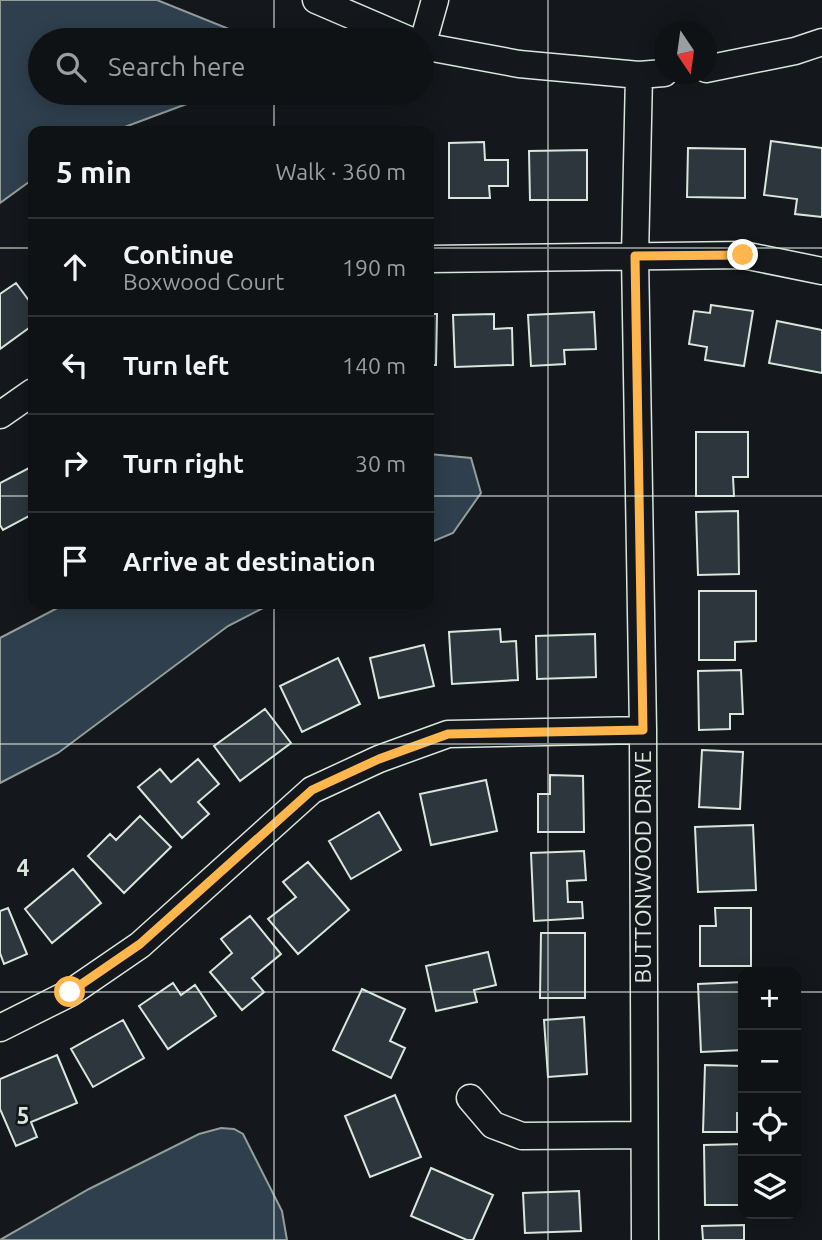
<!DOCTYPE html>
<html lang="en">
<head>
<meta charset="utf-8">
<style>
  body { margin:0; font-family:Ubuntu,sans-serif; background:#1d2022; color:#f1f3f6 }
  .controls { position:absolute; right:21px; bottom:21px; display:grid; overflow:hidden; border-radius:14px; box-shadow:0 4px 18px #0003 }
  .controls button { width:63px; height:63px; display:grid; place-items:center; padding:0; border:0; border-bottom:2px solid #2f3234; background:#0f1215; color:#f1f3f6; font:35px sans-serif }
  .compass { position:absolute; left:654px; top:21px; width:63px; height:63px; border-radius:50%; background:#0f1215; box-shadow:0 4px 18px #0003; rotate:167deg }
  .stop { position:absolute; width:21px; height:21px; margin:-16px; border:5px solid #ffb74d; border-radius:50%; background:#fff }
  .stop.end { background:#ffb74d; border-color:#fff; box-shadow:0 2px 7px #0008 }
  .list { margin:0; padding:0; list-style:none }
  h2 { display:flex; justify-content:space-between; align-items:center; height:91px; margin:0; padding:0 28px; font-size:30px }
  h2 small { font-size:23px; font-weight:400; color:#9b9ea0 }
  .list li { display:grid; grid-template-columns:46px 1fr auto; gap:21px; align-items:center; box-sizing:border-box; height:98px; padding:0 28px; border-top:2px solid #2f3234 }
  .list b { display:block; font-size:26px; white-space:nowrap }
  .list p { margin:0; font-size:23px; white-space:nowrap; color:#9b9ea0 }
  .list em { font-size:23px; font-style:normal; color:#9b9ea0 }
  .icon { flex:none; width:38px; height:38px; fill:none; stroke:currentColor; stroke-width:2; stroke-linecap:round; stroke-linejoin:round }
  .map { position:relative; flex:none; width:822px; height:1240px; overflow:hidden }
  .search { position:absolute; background:#0f1215; box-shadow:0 4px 18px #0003; left:28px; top:28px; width:406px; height:77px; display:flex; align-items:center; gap:18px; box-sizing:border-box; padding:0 24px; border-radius:38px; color:#9b9ea0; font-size:26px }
  .panel { position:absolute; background:#0f1215; box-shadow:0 4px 18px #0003; left:28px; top:126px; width:406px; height:483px; border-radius:14px }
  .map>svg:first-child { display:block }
  .water { fill:#2f3f4d; stroke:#939e99; stroke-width:2 }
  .building { fill:#2c363c; stroke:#d8e6dc; stroke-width:2 }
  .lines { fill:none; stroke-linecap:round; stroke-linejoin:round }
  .minor-casing { stroke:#d8e6dc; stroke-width:29 }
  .minor { stroke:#14181c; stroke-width:26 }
  .route { stroke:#ffb74d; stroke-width:9 }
  .grid { fill:none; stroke:#d8e6dc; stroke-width:2; stroke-opacity:0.55 }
  .labels { text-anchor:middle; stroke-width:5; stroke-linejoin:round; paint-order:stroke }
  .street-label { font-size:23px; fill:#d8e6dc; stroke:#14181c }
  .grid-label { font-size:23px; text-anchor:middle; font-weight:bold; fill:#d8e6dc; stroke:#14181c; stroke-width:5; stroke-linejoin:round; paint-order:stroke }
</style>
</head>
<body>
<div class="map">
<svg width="822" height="1240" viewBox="0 0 822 1240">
  <rect width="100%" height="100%" fill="#14181c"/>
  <path class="water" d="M0 0H157L244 35 247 40H40V93H209L200 99 114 131H33V179L0 203Z
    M429 454 471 458 481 493 453 533 429 543Z
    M65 604H271L228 626 58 753 0 783V638Z
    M221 1128 234 1129 243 1134 282 1211 287 1240H0L89 1189 199 1134Z"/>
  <path class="building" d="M771 141 822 148V217L795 214 797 199 764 195Z
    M484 142 485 160H508V186H489L490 198H449V143Z
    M688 148 745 149V198L687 197Z
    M587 150V200H530L529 151Z
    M16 283 33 306V325L0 349V294Z
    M711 305 753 311 744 366 705 360 707 347 689 344 694 311 710 313Z
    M594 312 596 349 564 350 565 364 531 366 528 315Z
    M429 314H437L436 365H429Z
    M494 314V329L512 328 513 365 455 367 453 315Z
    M777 321 822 330V373L769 363Z
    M696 432H748V477H733L734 496H696Z
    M33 466V514L3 530 0 525V483Z
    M738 511 739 574 698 575 696 512Z
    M699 591H756V641L735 642V660H699Z
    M500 629 501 642 516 641 518 680 452 684 449 632Z
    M595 634 596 677 537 679 536 636Z
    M424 645 434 686 379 698 370 658Z
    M338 658 360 704 302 732 280 686Z
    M741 670 743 714H730V729L699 730 698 671Z
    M265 709 291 743 240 781 214 746Z
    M702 750 743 752 740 809 699 807Z
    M198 759 219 784 198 802 209 814 182 838 138 787 160 769 171 782Z
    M550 775 583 776 584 832H538V794H550Z
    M486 780 497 831 431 845 420 794Z
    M379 812 401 850 351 879 329 841Z
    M140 816 171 847 124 893 88 856 110 834 116 840Z
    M753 825 756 890 698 892 695 827Z
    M584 851 586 880 567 881 568 902H582L583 918 534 921 531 853Z
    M308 862 349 910 298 954 268 919 296 897 283 882Z
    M73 869 101 903 52 943 25 909Z
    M8 908 27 954 4 964 0 953V911Z
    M715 908H751V966H700V926H716Z
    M250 916 281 954 252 978 264 992 242 1010 210 972 232 953 221 939Z
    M541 933H585V998H540Z
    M488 952 496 985 474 990 477 1002 436 1011 426 966Z
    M743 982V1050L701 1052 698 984Z
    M173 983 181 995 195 985 216 1016 168 1049 139 1006Z
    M362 989 405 1009 390 1041 405 1048 391 1078 333 1050Z
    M584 1017 587 1074 548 1077 544 1020Z
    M123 1020 144 1058 93 1087 71 1049Z
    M57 1055 77 1103 31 1122 37 1137 16 1146 0 1109V1079Z
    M705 1065 743 1066V1113H737V1132H703Z
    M395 1095 421 1157 370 1177 345 1116Z
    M743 1144V1205H705L704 1145Z
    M431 1168 493 1195 473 1240H467L411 1216Z
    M579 1191 581 1231 525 1233 523 1193Z
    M744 1225V1240H703L702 1226Z"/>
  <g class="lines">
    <g class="minor-casing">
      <path id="minor" d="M316 0 409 40
        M422 46 519 64 639 75 664 73
        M422 46 435 0
        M706 69 795 51 822 42
        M639 75 635 256 643 730 645 1240
        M429 259 743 255 822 271
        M0 415 33 392
        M0 1028 70 993 140 945 312 790 379 759 448 734 643 730
        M470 1098 493 1125 522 1136 643 1135"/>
    </g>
    <use href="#minor" class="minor"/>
  </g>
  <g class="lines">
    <path class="route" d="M70 992 140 944 312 790 379 759 448 734 643 730 635 256 743 255"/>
  </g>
  <path class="grid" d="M274 0V40M548 0V1240M274 93V131M0 248H33M429 248H822M0 496H33M429 496H822M274 604V1240M0 744H822M0 992H743M796 992H822"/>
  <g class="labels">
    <g class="street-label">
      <text transform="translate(643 867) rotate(-90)" y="8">BUTTONWOOD DRIVE</text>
    </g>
  </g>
  <g class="grid-label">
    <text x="23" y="876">4</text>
    <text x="23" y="1124">5</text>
  </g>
</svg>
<div class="controls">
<button>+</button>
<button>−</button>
<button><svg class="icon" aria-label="locate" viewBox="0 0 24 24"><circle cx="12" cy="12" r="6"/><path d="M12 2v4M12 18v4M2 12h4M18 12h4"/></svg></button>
<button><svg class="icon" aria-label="layers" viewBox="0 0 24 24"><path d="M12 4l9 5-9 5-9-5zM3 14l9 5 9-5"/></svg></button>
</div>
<svg class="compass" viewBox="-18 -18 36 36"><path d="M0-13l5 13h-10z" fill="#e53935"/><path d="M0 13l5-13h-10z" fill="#9b9ea0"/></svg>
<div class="stop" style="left:70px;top:992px"></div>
<div class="stop end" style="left:743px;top:255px"></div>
<div class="search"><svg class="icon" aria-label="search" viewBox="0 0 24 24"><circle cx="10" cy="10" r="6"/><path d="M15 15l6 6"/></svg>Search here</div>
<section class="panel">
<h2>5 min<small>Walk · 360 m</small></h2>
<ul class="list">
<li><svg class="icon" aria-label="ahead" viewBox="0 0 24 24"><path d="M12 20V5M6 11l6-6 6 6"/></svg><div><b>Continue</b><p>Boxwood Court</p></div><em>190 m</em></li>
<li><svg class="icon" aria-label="left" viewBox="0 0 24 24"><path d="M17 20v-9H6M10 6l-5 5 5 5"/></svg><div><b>Turn left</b></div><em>140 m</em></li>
<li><svg class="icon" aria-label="right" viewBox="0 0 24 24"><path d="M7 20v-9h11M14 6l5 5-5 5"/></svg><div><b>Turn right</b></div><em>30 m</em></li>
<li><svg class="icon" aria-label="arrive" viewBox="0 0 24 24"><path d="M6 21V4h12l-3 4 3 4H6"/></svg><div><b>Arrive at destination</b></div></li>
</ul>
</section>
</div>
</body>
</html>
